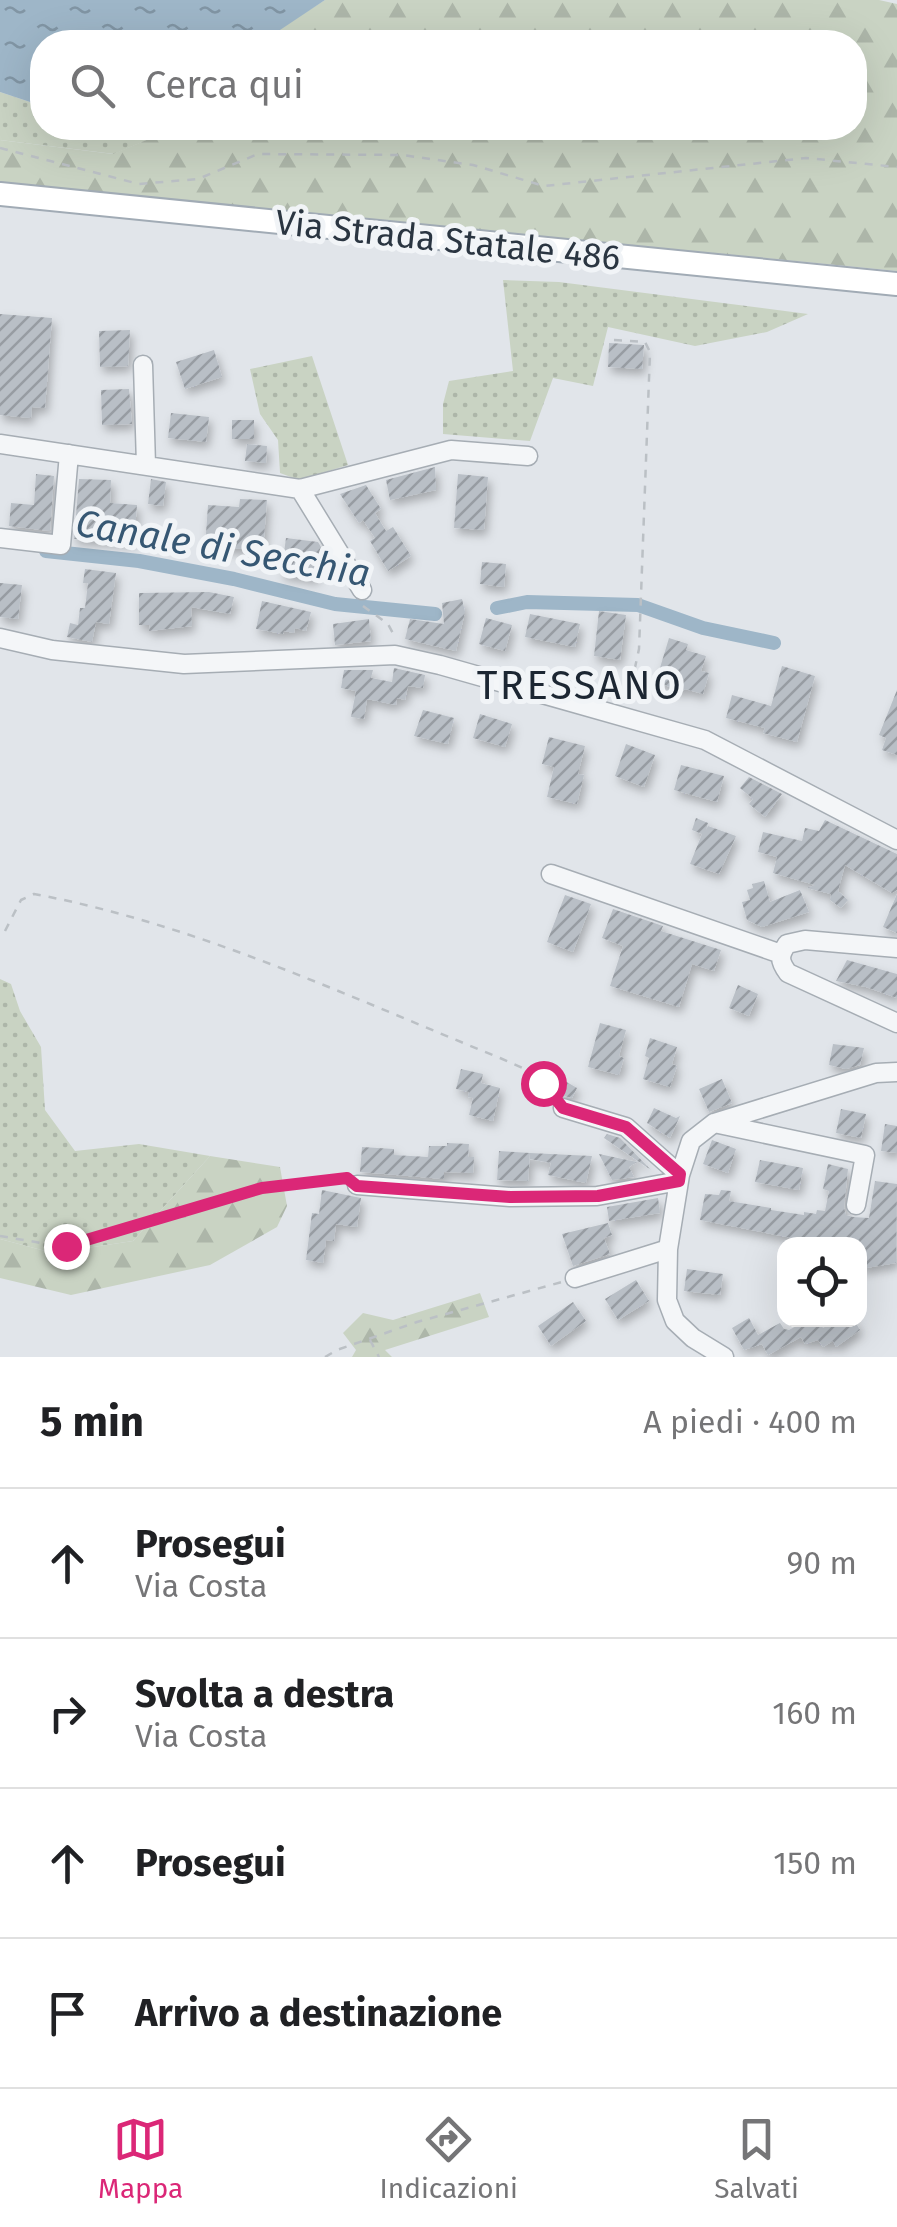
<!DOCTYPE html>
<html lang="it">
<head>
<meta charset="utf-8">
<style>
  body { margin:0; font-family:"Fira Sans",sans-serif; background:#f2f2f2; color:#202124 }
  .controls { position:absolute; right:30px; bottom:30px; display:grid; overflow:hidden; border-radius:20px; box-shadow:0 10px 40px #0002 }
  .controls button { width:90px; height:90px; display:grid; place-items:center; padding:0; border:0; border-bottom:2px solid #e0e0e0; background:#fff; color:#202124; font:50px sans-serif }
  .stop { position:absolute; width:30px; height:30px; margin:-22px; border:8px solid #db2777; border-radius:50%; background:#fff }
  .stop.end { background:#db2777; border-color:#fff; box-shadow:0 2px 10px #0008 }
  .list { margin:0; padding:0; list-style:none }
  h2 { display:flex; justify-content:space-between; align-items:center; height:130px; margin:0; padding:0 40px; font-size:42px }
  h2 small { font-size:32px; font-weight:400; color:#757577 }
  .list li { display:grid; grid-template-columns:65px 1fr auto; gap:30px; align-items:center; box-sizing:border-box; height:150px; padding:0 40px; border-top:2px solid #e0e0e0 }
  .list b { display:block; font-size:38px; white-space:nowrap }
  .list p { margin:0; font-size:32px; white-space:nowrap; color:#757577 }
  .list em { font-size:32px; font-style:normal; color:#757577 }
  .icon { flex:none; width:55px; height:55px; fill:none; stroke:currentColor; stroke-width:2; stroke-linecap:round; stroke-linejoin:round }
  .map { position:relative; flex:none; width:897px; height:1357px; overflow:hidden }
  .search { position:absolute; background:#fff; box-shadow:0 10px 40px #0002; left:30px; right:30px; top:30px; height:110px; display:flex; align-items:center; gap:25px; box-sizing:border-box; padding:0 35px; border-radius:40px; color:#757577; font-size:38px }
  .sheet { height:730px; background:#fff }
  nav { display:flex; justify-content:space-around; align-items:center; box-sizing:border-box; height:140px; border-top:2px solid #e0e0e0; background:#fff; font-size:28px; color:#757577 }
  nav a { display:grid; justify-items:center; gap:5px }
  nav .on { color:#db2777 }
  .map>svg:first-child { display:block }
  .grass { fill:url(#grass-dots) }
  .forest { fill:url(#forest-firs) }
  .water { fill:url(#water-ripples) }
  .lines { fill:none; stroke-linecap:round; stroke-linejoin:round }
  .canal { stroke:#9eb6c8; stroke-width:14 }
  .building { fill:url(#building-hatch); filter:url(#shadow) }
  .minor-casing { stroke:#a6adb4; stroke-width:21 }
  .major-casing { stroke:#a1abb5; stroke-width:26 }
  .path { stroke:#bbc0c5; stroke-width:2.5; stroke-dasharray:8 8; stroke-linecap:butt }
  .minor { stroke:#f4f6f8; stroke-width:18 }
  .major { stroke:#fff; stroke-width:22 }
  .route { stroke:#db2777; stroke-width:12 }
  .labels { text-anchor:middle; stroke-width:10; stroke-linejoin:round; paint-order:stroke }
  .street-label { font-size:35px; fill:#2a3541; stroke:#f1f4f7 }
  .water-label { font-size:38px; font-style:italic; fill:#365773; stroke:#f1f4f7 }
  .quarter-label { font-size:40px; letter-spacing:2.5px; fill:#1c2632; stroke:#f1f4f7 }
</style>
</head>
<body>
<div class="map">
<svg width="897" height="1357" viewBox="0 0 897 1357">
  <defs>
    <pattern id="grass-dots" width="8" height="8" patternUnits="userSpaceOnUse" patternTransform="scale(2.5)"><rect width="8" height="8" fill="#c9d3c3"/><path d="M2 2h.1M6 6h.1" fill="none" stroke="#adb6a9" stroke-width="1.8" stroke-linecap="round"/></pattern>
    <pattern id="forest-firs" width="22" height="20" patternUnits="userSpaceOnUse" patternTransform="scale(2.5)"><rect width="22" height="20" fill="#c9d3c3"/><path d="M5 1l3.5 6h-7zM16 11l3.5 6h-7z" fill="#adb6a9"/></pattern>
    <pattern id="water-ripples" width="26" height="14" patternUnits="userSpaceOnUse" patternTransform="scale(2.5)"><rect width="26" height="14" fill="#9eb6c8"/><path d="M2 4q2-2 4 0t4 0M15 11q2-2 4 0t4 0" fill="none" stroke="#8195a4"/></pattern>
    <pattern id="building-hatch" width="6" height="6" patternUnits="userSpaceOnUse" patternTransform="scale(2.5)"><rect width="6" height="6" fill="#b9bfc6"/><path d="M-1 1l2-2M0 6l6-6M5 7l2-2" fill="none" stroke="#979ca2"/></pattern>
    <filter id="shadow"><feDropShadow dx="3" dy="5.5" stdDeviation="5" flood-color="#0004"/></filter>
  </defs>
  <rect width="100%" height="100%" fill="#e1e5ea"/>
  <path class="grass" d="M0 92 42 106V128H175L114 154 0 140Z
    M503 280 559 282 808 314 767 332 695 346 608 327 593 386 553 378 530 441 443 434V404L449 381 513 371Z
    M312 356 348 465 299 480 280 473 278 440 260 414 250 369Z
    M0 979 11 984 20 1011 41 1047 45 1110 75 1151 139 1144 210 1156 133 1241 53 1253 0 1239Z"/>
  <path class="forest" d="M325 0H879L897 4V271L0 183V140L113 154 175 128 214 135 221 128H854V42H277L279 29Z
    M210 1156 280 1167 287 1206 277 1227 210 1265 71 1295 0 1278V1239L53 1253 133 1241Z
    M480 1293 489 1317 385 1350 392 1357H352L356 1350 343 1333 363 1313 393 1320Z"/>
  <path class="water" d="M0 0H325L262 42H42V106L0 92Z"/>
  <g class="lines">
    <path class="canal" d="M46 551 139 561 234 579 335 604 435 614
      M497 608 527 602 638 605 703 628 774 643"/>
  </g>
  <path class="building" d="M0 314 52 318 45 408 32 407 31 418 0 415Z
    M130 330 128 366 100 367 99 331Z
    M609 343 644 345 642 369 608 367Z
    M214 350 222 377 185 389 176 362Z
    M129 389 132 424 102 425 101 390Z
    M171 413 209 417 206 442 168 438Z
    M232 420H254V439H232Z
    M247 444 267 446 266 463 245 461Z
    M435 467 436 490 390 500 386 480Z
    M36 474 54 476 50 531 9 526 11 503 34 505Z
    M458 474 488 477 484 530 454 528Z
    M79 479 111 480 110 503 137 505 134 542 74 539Z
    M151 479 166 482 163 506 148 504Z
    M366 485 381 509 375 513 386 531 393 527 411 556 388 571 370 541 375 538 363 520 359 523 340 494Z
    M240 499 267 500 263 550 205 547 208 505 239 507Z
    M286 538 318 542 321 547 316 579 281 574Z
    M482 562 506 564 504 587 480 584Z
    M85 569 116 573 109 624 96 622 92 642 67 637 70 623 78 625 80 608H85L88 583H83Z
    M0 583 22 585 18 619 0 617Z
    M209 592 234 597 230 614 191 607 192 626 149 631 150 625H139V593Z
    M462 599 465 612 456 651 405 639 410 619 444 624 442 603Z
    M262 601 311 612 306 631 295 628 294 633 284 631 283 634 256 629Z
    M599 611 626 615 620 660 594 656Z
    M530 614 580 624 575 647 525 637Z
    M486 618 512 625 505 651 479 644Z
    M369 619 371 641 335 645 333 624Z
    M669 638 688 644 686 650 706 656 701 671 709 673 703 694 685 689 681 692 656 681Z
    M782 666 815 676 797 742 763 733 765 728 726 718 732 695 771 706Z
    M394 668 425 675 423 688 408 686 405 700 397 698 396 705 367 699 364 719 351 717 356 691 341 688 344 670H373L371 678 392 682Z
    M897 690V755L882 750 886 738 879 735Z
    M423 710 454 718 448 744 414 736Z
    M480 714 512 724 505 747 473 738Z
    M549 737 585 746 578 774 584 775 577 804 547 797 554 767 542 764Z
    M626 744 655 755 644 787 615 776Z
    M681 765 724 776 717 802 674 790Z
    M749 777 782 794 765 817 749 804 753 799 740 788Z
    M696 818 708 823 706 830 708 826 736 836 719 874 690 864 702 834 692 830Z
    M825 820 897 854V890L892 893 845 865 838 891 848 900 841 908 830 900 831 894 807 888 815 885 773 873 777 857 758 852 763 832 802 841 805 828 819 831Z
    M764 881 770 902 800 890 809 912 762 927 747 920 742 902 750 900 747 890 753 888 752 884Z
    M897 894V933L883 927Z
    M565 895 591 904 573 952 547 942Z
    M613 909 663 926 661 931 721 950 714 971 692 964 679 1007 610 986 623 946 602 938Z
    M847 960 897 974V998L866 987 836 981Z
    M738 985 758 994 749 1016 729 1008Z
    M600 1023 626 1030 619 1056 624 1058 619 1075 588 1067Z
    M650 1038 677 1047 672 1064 677 1066 670 1087 643 1079 649 1058 645 1056Z
    M833 1044 864 1048 860 1065 846 1069 829 1065Z
    M461 1069 483 1074 481 1083 500 1088 493 1121 469 1115 473 1098 468 1097 469 1092 456 1089Z
    M722 1079 732 1103 709 1112 699 1089Z
    M565 1081 577 1088 572 1098 557 1094Z
    M654 1108 676 1118 680 1116 670 1138 647 1123Z
    M841 1109 866 1114 861 1138 836 1133Z
    M885 1124 897 1126V1153L881 1151Z
    M607 1134 620 1138 651 1170 604 1138Z
    M712 1140 736 1149 728 1173 703 1164Z
    M447 1143 469 1144 468 1157H474L473 1173 444 1172V1179L360 1172 362 1147 394 1149V1155L428 1157 429 1146H447Z
    M499 1151 530 1153 528 1181 497 1180Z
    M530 1153 592 1156 586 1183 548 1175 551 1163 530 1159Z
    M599 1154 637 1162 629 1167 634 1177 612 1180Z
    M760 1160 803 1168 799 1190 755 1182Z
    M828 1164 848 1169 844 1208 846 1215 853 1217 869 1218 875 1181 897 1184 896 1263 860 1269V1244H804L792 1242V1238L700 1220 705 1194 719 1195 721 1190 731 1191 729 1201 771 1208V1210L804 1215V1212L816 1214 817 1210 825 1211 829 1191 823 1189Z
    M322 1190 361 1198 357 1227 336 1224 334 1241 326 1240 323 1263 306 1260 312 1213 319 1214Z
    M658 1198 660 1213 609 1221 607 1207Z
    M608 1223 612 1235 604 1238 610 1254 573 1266 562 1234Z
    M687 1269 723 1274 720 1295 684 1291Z
    M636 1280 649 1301 618 1320 605 1299Z
    M573 1302 586 1321 551 1346 538 1326Z
    M749 1318 758 1335 780 1323 784 1329 789 1330 807 1320H818L823 1328 837 1320H854L860 1330 836 1347 833 1341 823 1347 818 1340 805 1344 801 1337 768 1355 762 1344 744 1350 732 1328Z"/>
  <g class="lines">
    <g class="minor-casing">
      <path id="minor" d="M143 365 146 465
        M0 444 300 489 451 450 528 456
        M300 489 362 590
        M0 538 61 545 69 454
        M0 638 52 650 184 664 395 655 440 665 705 740 897 840
        M551 874 781 954
        M897 948 805 940 787 944C779 956 779 961 788 973L897 1023
        M563 1108 626 1127 680 1175
        M714 1123 865 1155 856 1205
        M357 1185 510 1197 597 1196 679 1181
        M575 1278 668 1249
        M724 1357 693 1338 675 1321 667 1300 668 1249 680 1175 691 1141 714 1123 876 1073 897 1072"/>
    </g>
    <g class="major-casing">
      <path id="major" d="M0 194 897 284"/>
    </g>
    <path class="path" d="M0 148 139 184 198 179 258 154 402 155 473 165 544 186 806 158 897 167
      M614 340 645 342 650 352 639 649 628 700
      M363 606 388 624 396 639
      M5 931 21 900 34 894C196 924 347 996 500 1058L536 1074 553 1095
      M0 1236 65 1247 263 1187 343 1179
      M370 1340 379 1357
      M325 1357 337 1350 417 1322 562 1282"/>
    <use href="#minor" class="minor"/>
    <use href="#major" class="major"/>
  </g>
  <g class="lines">
    <path class="route" d="M66 1246 262 1188 347 1178 357 1186 510 1197 598 1196 679 1181 680 1174 626 1127 563 1108 543 1083"/>
  </g>
  <g class="labels">
    <g class="street-label">
      <text transform="translate(448 240) rotate(6)" y="12">Via Strada Statale 486</text>
    </g>
    <g class="water-label">
      <text transform="translate(223 548) rotate(10)" y="13">Canale di Secchia</text>
    </g>
    <g class="quarter-label">
      <text x="580" y="699">TRESSANO</text>
    </g>
  </g>
</svg>
<div class="controls">
<button><svg class="icon" aria-label="locate" viewBox="0 0 24 24"><circle cx="12" cy="12" r="6"/><path d="M12 2v4M12 18v4M2 12h4M18 12h4"/></svg></button>
</div>
<div class="stop" style="left:543px;top:1083px"></div>
<div class="stop end" style="left:66px;top:1246px"></div>
<div class="search"><svg class="icon" aria-label="search" viewBox="0 0 24 24"><circle cx="10" cy="10" r="6"/><path d="M15 15l6 6"/></svg>Cerca qui</div>
</div>
<section class="sheet">
<h2>5 min<small>A piedi · 400 m</small></h2>
<ul class="list">
<li><svg class="icon" aria-label="ahead" viewBox="0 0 24 24"><path d="M12 20V5M6 11l6-6 6 6"/></svg><div><b>Prosegui</b><p>Via Costa</p></div><em>90 m</em></li>
<li><svg class="icon" aria-label="right" viewBox="0 0 24 24"><path d="M7 20v-9h11M14 6l5 5-5 5"/></svg><div><b>Svolta a destra</b><p>Via Costa</p></div><em>160 m</em></li>
<li><svg class="icon" aria-label="ahead" viewBox="0 0 24 24"><path d="M12 20V5M6 11l6-6 6 6"/></svg><div><b>Prosegui</b></div><em>150 m</em></li>
<li><svg class="icon" aria-label="arrive" viewBox="0 0 24 24"><path d="M6 21V4h12l-3 4 3 4H6"/></svg><div><b>Arrivo a destinazione</b></div></li>
</ul>
</section>
<nav>
<a class="on"><svg class="icon" aria-label="map" viewBox="0 0 24 24"><path d="M3 6l6-2 6 2 6-2v14l-6 2-6-2-6 2zM9 4v14M15 6v14"/></svg>Mappa</a>
<a><svg class="icon" aria-label="directions" viewBox="0 0 24 24"><path d="M12 3l9 9-9 9-9-9zM9 14v-3h6M13 9l2 2-2 2"/></svg>Indicazioni</a>
<a><svg class="icon" aria-label="saved" viewBox="0 0 24 24"><path d="M7 4h10v16l-5-4-5 4z"/></svg>Salvati</a>
</nav>
</body>
</html>
